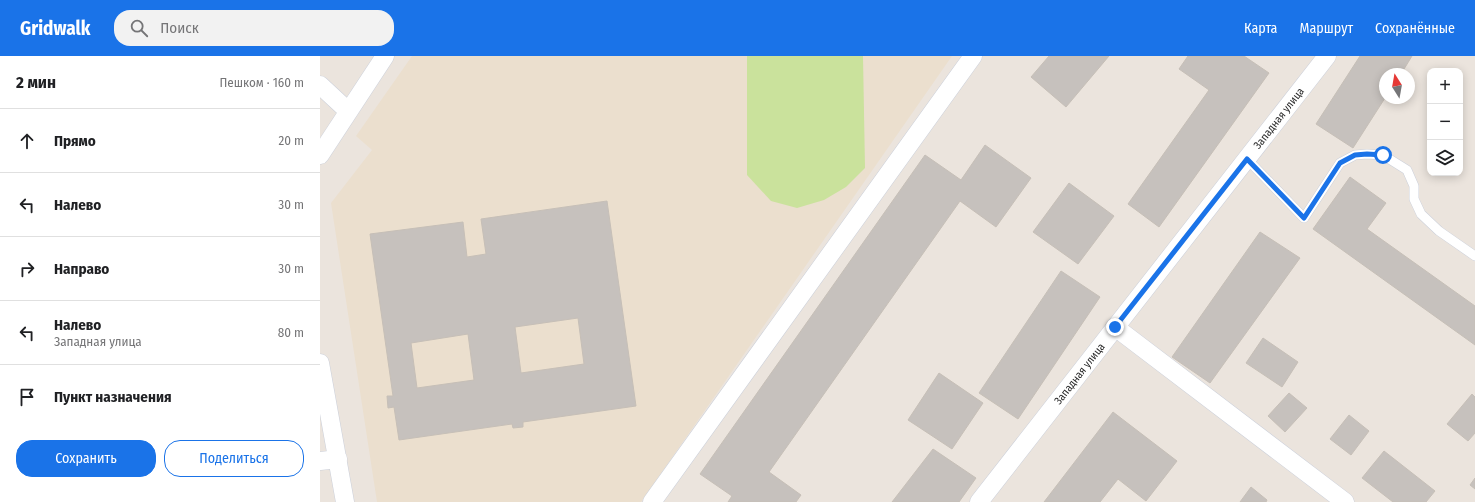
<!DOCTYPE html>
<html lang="ru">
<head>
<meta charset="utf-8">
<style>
  body { margin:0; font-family:"Fira Sans Condensed",sans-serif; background:#f2f2f2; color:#202124 }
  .controls { position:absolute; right:12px; top:12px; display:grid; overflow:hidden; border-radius:8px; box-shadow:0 2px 10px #0003 }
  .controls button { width:36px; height:36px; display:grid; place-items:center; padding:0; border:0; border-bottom:1px solid #e0e0e0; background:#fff; color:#202124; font:20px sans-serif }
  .compass { position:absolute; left:1059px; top:12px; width:36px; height:36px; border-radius:50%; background:#fff; box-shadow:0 2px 10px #0003; rotate:349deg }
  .stop { position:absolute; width:12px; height:12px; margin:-9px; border:3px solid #1a73e8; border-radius:50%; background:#fff }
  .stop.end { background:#1a73e8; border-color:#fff; box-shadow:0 1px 4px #0008 }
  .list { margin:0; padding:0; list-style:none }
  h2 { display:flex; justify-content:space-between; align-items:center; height:52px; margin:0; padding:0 16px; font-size:17px }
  h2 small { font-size:13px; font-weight:400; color:#757577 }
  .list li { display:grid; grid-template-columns:26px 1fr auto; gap:12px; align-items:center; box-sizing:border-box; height:64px; padding:0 16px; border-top:1px solid #e0e0e0 }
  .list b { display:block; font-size:15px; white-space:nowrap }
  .list p { margin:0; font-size:13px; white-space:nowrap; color:#757577 }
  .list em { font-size:13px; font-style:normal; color:#757577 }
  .actions { display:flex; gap:8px; padding:12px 16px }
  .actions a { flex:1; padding:9px 0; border:1px solid #1a73e8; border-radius:16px; text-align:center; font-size:14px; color:#1a73e8 }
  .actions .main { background:#1a73e8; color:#fff }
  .icon { flex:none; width:22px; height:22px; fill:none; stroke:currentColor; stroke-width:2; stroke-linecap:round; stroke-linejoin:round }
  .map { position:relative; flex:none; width:1155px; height:446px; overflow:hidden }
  header { display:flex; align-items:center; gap:24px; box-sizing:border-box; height:56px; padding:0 20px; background:#1a73e8; color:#fff }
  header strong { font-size:19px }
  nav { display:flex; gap:22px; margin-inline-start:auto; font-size:14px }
  .search { width:280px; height:36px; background:#f2f2f2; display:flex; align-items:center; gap:10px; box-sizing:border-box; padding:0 14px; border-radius:16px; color:#757577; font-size:15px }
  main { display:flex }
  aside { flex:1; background:#fff }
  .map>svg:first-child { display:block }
  .education { fill:#ebdfce }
  .pitch { fill:#cae29c }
  .building { fill:#c6c1bd; stroke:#c6bfb7; fill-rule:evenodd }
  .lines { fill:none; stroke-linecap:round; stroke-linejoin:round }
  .service-casing { stroke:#ccd0da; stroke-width:10 }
  .minor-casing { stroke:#ccd0da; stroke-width:19 }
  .service { stroke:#fff; stroke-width:9 }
  .minor { stroke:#fff; stroke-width:18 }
  .route { stroke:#1a73e8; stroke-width:5 }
  .labels { text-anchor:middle; stroke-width:3; stroke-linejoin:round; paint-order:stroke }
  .street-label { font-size:11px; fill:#2a2a2a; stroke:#fff }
</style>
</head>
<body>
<header>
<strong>Gridwalk</strong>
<div class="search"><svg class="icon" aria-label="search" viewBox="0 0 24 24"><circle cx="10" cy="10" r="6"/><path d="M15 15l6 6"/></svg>Поиск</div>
<nav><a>Карта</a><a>Маршрут</a><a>Сохранённые</a></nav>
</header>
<main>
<aside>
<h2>2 мин<small>Пешком · 160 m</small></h2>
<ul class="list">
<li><svg class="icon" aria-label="ahead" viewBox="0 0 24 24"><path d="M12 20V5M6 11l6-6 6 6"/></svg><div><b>Прямо</b></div><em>20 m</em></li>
<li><svg class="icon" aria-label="left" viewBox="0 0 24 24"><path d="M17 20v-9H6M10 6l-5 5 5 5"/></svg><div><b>Налево</b></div><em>30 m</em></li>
<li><svg class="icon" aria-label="right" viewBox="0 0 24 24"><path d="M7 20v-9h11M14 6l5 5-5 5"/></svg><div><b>Направо</b></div><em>30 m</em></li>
<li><svg class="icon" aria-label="left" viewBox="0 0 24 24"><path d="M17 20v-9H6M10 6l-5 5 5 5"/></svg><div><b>Налево</b><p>Западная улица</p></div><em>80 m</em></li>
<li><svg class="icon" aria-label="arrive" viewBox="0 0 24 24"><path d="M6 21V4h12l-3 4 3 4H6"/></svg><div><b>Пункт назначения</b></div></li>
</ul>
<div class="actions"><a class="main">Сохранить</a><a>Поделиться</a></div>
</aside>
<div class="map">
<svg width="1155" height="446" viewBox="0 0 1155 446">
  <rect width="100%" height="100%" fill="#ebe4dd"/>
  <path class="education" d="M92 0H632L321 446H57L11 147 52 94 36 80Z"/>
  <path class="pitch" d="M427 0H543L545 112 526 131 504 144 477 152 451 145 427 119Z"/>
  <path class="building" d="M729 0H789L746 51 711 21Z
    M868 0H924L949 17 839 171 808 148 889 34 859 13Z
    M1040 0H1092L1081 18H1065V42L1033 92 996 68Z
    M665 89 711 122 676 171 640 145 449 416 481 439 476 446H408L412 440 380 418 605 99 641 124Z
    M1030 121 1066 147 1047 173 1155 250V289L993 173Z
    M749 127 794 160 758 208 713 176Z
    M287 145 316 350 203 366V371L193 372 192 368 79 384 74 351 68 352 67 340H73L50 178 143 166 147 201 166 198 161 163ZM258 262 264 308 201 317 195 271ZM148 278 154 324 97 332 91 287Z
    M940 176 980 202 890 327 852 301Z
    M741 215 780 241 698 363 659 337Z
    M943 282 978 306 962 331 926 307Z
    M619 317 663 347 632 393 588 364Z
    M969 337 987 352 965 376 948 360Z
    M1152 338 1155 341V377L1148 385 1127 368Z
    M793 356 857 405 826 445 798 423 780 446H724Z
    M1029 359 1049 375 1031 399 1010 383Z
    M613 393 656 422 639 446H572Z
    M1064 395 1115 435 1106 446H1073L1042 422Z
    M1155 422V433L1150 429Z
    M931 431 947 444 946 446H920Z"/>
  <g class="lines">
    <g class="service-casing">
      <path id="service" d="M927 103 984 162 1020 107 1035 99 1047 98 1063 99 1087 114 1094 130V143L1101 158 1119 175 1155 200"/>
    </g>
    <g class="minor-casing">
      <g id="minor">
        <path d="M0 29 28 55"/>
        <path d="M0 99 65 0"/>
        <path d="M795 271 1025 446"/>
        <path d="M0 307 25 446"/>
        <path d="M0 405 18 403"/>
        <path d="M332 446 653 0"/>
        <path id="s1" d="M659 446 1007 0"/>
      </g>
    </g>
    <use href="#service" class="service"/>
    <use href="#minor" class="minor"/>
  </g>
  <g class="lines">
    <path class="route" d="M795 271 927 103 984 162 1020 107 1035 99 1047 98 1063 99"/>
  </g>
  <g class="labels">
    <g class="street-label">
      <text dy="4" stroke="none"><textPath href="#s1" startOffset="487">Западная улица</textPath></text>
      <text dy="4" stroke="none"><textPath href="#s1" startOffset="163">Западная улица</textPath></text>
    </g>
  </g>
</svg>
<div class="controls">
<button>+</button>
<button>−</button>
<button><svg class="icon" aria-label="layers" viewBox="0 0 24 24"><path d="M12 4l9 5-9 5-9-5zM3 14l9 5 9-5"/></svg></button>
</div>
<svg class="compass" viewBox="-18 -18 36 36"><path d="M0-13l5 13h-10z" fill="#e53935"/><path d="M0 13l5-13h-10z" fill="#757577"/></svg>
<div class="stop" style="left:1063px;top:99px"></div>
<div class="stop end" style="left:795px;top:271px"></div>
</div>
</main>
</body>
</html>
